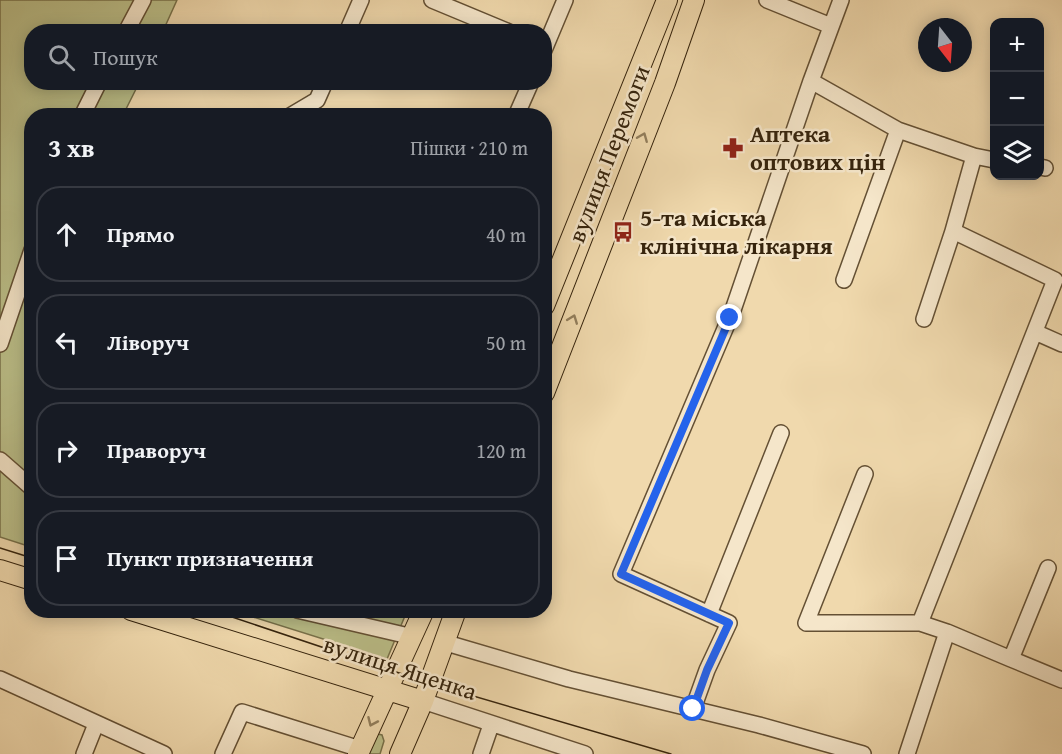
<!DOCTYPE html>
<html lang="uk">
<head>
<meta charset="utf-8">
<style>
  body { margin:0; font-family:"Gentium Book Plus",serif; background:#242831; color:#f1f3f6 }
  .controls { position:absolute; right:18px; top:18px; display:grid; overflow:hidden; border-radius:12px; box-shadow:0 3px 15px #0003 }
  .controls button { width:54px; height:54px; display:grid; place-items:center; padding:0; border:0; border-bottom:2px solid #363941; background:#171b24; color:#f1f3f6; font:30px sans-serif }
  .compass { position:absolute; left:918px; top:18px; width:54px; height:54px; border-radius:50%; background:#171b24; box-shadow:0 3px 15px #0003; rotate:163deg }
  .stop { position:absolute; width:18px; height:18px; margin:-14px; border:4px solid #2563eb; border-radius:50%; background:#fff }
  .stop.end { background:#2563eb; border-color:#fff; box-shadow:0 2px 6px #0008 }
  .list { margin:0; padding:0; list-style:none }
  h2 { display:flex; justify-content:space-between; align-items:center; height:78px; margin:0; padding:0 24px; font-size:26px }
  h2 small { font-size:20px; font-weight:400; color:#9ea1a6 }
  .list li { display:grid; grid-template-columns:39px 1fr auto; gap:18px; align-items:center; box-sizing:border-box; height:96px; margin:0 12px 12px; padding:0 12px; border:2px solid #363941; border-radius:24px }
  .list b { display:block; font-size:22px; white-space:nowrap }
  .list em { font-size:20px; font-style:normal; color:#9ea1a6 }
  .icon { flex:none; width:33px; height:33px; fill:none; stroke:currentColor; stroke-width:2; stroke-linecap:round; stroke-linejoin:round }
  .map { position:relative; flex:none; width:1062px; height:754px; overflow:hidden }
  .search { position:absolute; background:#171b24; box-shadow:0 3px 15px #0003; left:24px; top:24px; width:528px; height:66px; display:flex; align-items:center; gap:15px; box-sizing:border-box; padding:0 21px; border-radius:24px; color:#9ea1a6; font-size:22px }
  .panel { position:absolute; background:#171b24; box-shadow:0 3px 15px #0003; left:24px; top:108px; width:528px; height:510px; border-radius:24px }
  .map>svg:first-child { display:block }
  .green { fill:#bbbf89; stroke:#78714a; stroke-width:1.5 }
  .lines { fill:none; stroke-linecap:round; stroke-linejoin:round }
  .minor-casing { stroke:#645034; stroke-width:18 }
  .major-casing { stroke:#35230c; stroke-width:22 }
  .minor { stroke:#f5e6ca; stroke-width:15 }
  .major { stroke:#f0d9ad; stroke-width:20 }
  .tram { stroke:#35230c; stroke-width:1.5 }
  .oneway { stroke:#927e5c }
  .route { stroke:#2563eb; stroke-width:8 }
  .labels { text-anchor:middle; stroke-width:5; stroke-linejoin:round; paint-order:stroke }
  .poi-label { font-size:24px; font-weight:bold; fill:#35230c; stroke:#f5e6ca; text-anchor:start }
  .street-label { font-size:24px; fill:#35230c; stroke:#f5e6ca }
</style>
</head>
<body>
<div class="map">
<svg width="1062" height="754" viewBox="0 0 1062 754">
  <rect width="100%" height="100%" fill="#f0d9ad"/>
  <filter id="stains"><feTurbulence type="fractalNoise" baseFrequency=".00333" numOctaves="4"/><feColorMatrix values="0 0 0 0 .2 0 0 0 0 .09 0 0 0 0 .02 0 0 0 .5 -.17"/></filter>
  <radialGradient id="worn" r=".72"><stop offset=".6" stop-color="#630" stop-opacity="0"/><stop offset="1" stop-color="#630" stop-opacity=".3"/></radialGradient>
  <path class="green" d="M0 0H177L163 31 32 32V82L139 83 123 115 32 116 31 547 0 537Z
    M234 611H407L387 659Z
    M378 734 382 735 384 741 380 754H367L373 737Z"/>
  <g class="lines">
    <g class="minor-casing">
      <path id="minor" d="M432 0 509 32
        M767 0 831 26
        M841 0 811 81 898 130 974 156 953 231 1055 280 920 623 947 632 907 754
        M126 32 143 0
        M347 32 361 0
        M544 50 565 0
        M82 116 99 82
        M290 116 317 100 325 82
        M516 116 531 82
        M974 156 994 160
        M1040 167 1045 168
        M844 280 898 130
        M924 319 953 231
        M1035 332 1062 344
        M0 344 32 250
        M0 460 32 488
        M865 474 806 623H920
        M297 610 413 637
        M709 614 781 433
        M947 632 1011 659 1048 568
        M443 642 569 679 759 725 863 754
        M1011 659 1062 680
        M0 679 164 754
        M423 701 585 754
        M693 709 707 670 729 623 621 574 733 310 811 81
        M84 754 96 724
        M223 754 242 712 360 749
        M481 754 491 725"/>
    </g>
    <g class="major-casing">
      <path id="major" d="M544 306 667 0
        M544 393 665 83 694 0
        M0 570 32 580
        M131 610 423 701
        M358 754 424 610
        M400 754 423 701 456 610"/>
    </g>
    <use href="#minor" class="minor"/>
    <use href="#major" class="major"/>
    <path class="tram" d="M0 548 32 558
      M211 610 429 683 671 754"/>
  </g>
  <defs><path id="oneway-chevron" d="M-2-3.5L2.5 0L-2 3.5" fill="none" stroke-width="1.6" stroke-linecap="round" stroke-linejoin="round" transform="scale(1.5)"/></defs>
  <g class="oneway">
    <use href="#oneway-chevron" transform="translate(643 137) rotate(-68)"/>
    <use href="#oneway-chevron" transform="translate(573 319) rotate(-69)"/>
    <use href="#oneway-chevron" transform="translate(372 722) rotate(114)"/>
  </g>
  <g class="lines">
    <path class="route" d="M693 709 707 670 729 623 621 574 730 318"/>
  </g>
  <defs>
    <g id="pharmacy-bare" transform="scale(1.62)"><path d="M-2-6h4v4h4v4h-4v4h-4v-4h-4v-4h4Z" fill="#8f2418" stroke="#f5e6ca" stroke-width="2.5" paint-order="stroke"/></g>
    <g id="bus-bare" transform="scale(1.62)"><path d="M-5-6H5V4H4V6H2V4H-2V6H-4V4H-5ZM-3.5-4V0h7V-4ZM-3.5 1.2v1.5H-2V1.2ZM2 1.2v1.5H3.5V1.2Z" fill="#8f2418" stroke="#f5e6ca" stroke-width="2.5" paint-order="stroke"/></g>
  </defs>
  <g fill-rule="evenodd">
    <use href="#pharmacy-bare" x="733" y="148"/>
    <use href="#bus-bare" x="623" y="232"/>
  </g>
  <g class="labels">
    <g class="poi-label">
      <text x="750" y="142">Аптека<tspan x="750" dy="28">оптових цін</tspan></text>
      <text x="640" y="226">5-та міська<tspan x="640" dy="28">клінічна лікарня</tspan></text>
    </g>
    <g class="street-label">
      <text transform="translate(609 154) rotate(-69)" y="8">вулиця Перемоги</text>
      <text transform="translate(400 668) rotate(18)" y="8">вулиця Яценка</text>
    </g>
  </g>
  <rect width="100%" height="100%" filter="url(#stains)"/>
  <rect width="100%" height="100%" fill="url(#worn)"/>
</svg>
<div class="controls">
<button>+</button>
<button>−</button>
<button><svg class="icon" aria-label="layers" viewBox="0 0 24 24"><path d="M12 4l9 5-9 5-9-5zM3 14l9 5 9-5"/></svg></button>
</div>
<svg class="compass" viewBox="-18 -18 36 36"><path d="M0-13l5 13h-10z" fill="#e53935"/><path d="M0 13l5-13h-10z" fill="#9ea1a6"/></svg>
<div class="stop" style="left:693px;top:709px"></div>
<div class="stop end" style="left:730px;top:318px"></div>
<div class="search"><svg class="icon" aria-label="search" viewBox="0 0 24 24"><circle cx="10" cy="10" r="6"/><path d="M15 15l6 6"/></svg>Пошук</div>
<section class="panel">
<h2>3 хв<small>Пішки · 210 m</small></h2>
<ul class="list">
<li><svg class="icon" aria-label="ahead" viewBox="0 0 24 24"><path d="M12 20V5M6 11l6-6 6 6"/></svg><div><b>Прямо</b></div><em>40 m</em></li>
<li><svg class="icon" aria-label="left" viewBox="0 0 24 24"><path d="M17 20v-9H6M10 6l-5 5 5 5"/></svg><div><b>Ліворуч</b></div><em>50 m</em></li>
<li><svg class="icon" aria-label="right" viewBox="0 0 24 24"><path d="M7 20v-9h11M14 6l5 5-5 5"/></svg><div><b>Праворуч</b></div><em>120 m</em></li>
<li><svg class="icon" aria-label="arrive" viewBox="0 0 24 24"><path d="M6 21V4h12l-3 4 3 4H6"/></svg><div><b>Пункт призначення</b></div></li>
</ul>
</section>
</div>
</body>
</html>
